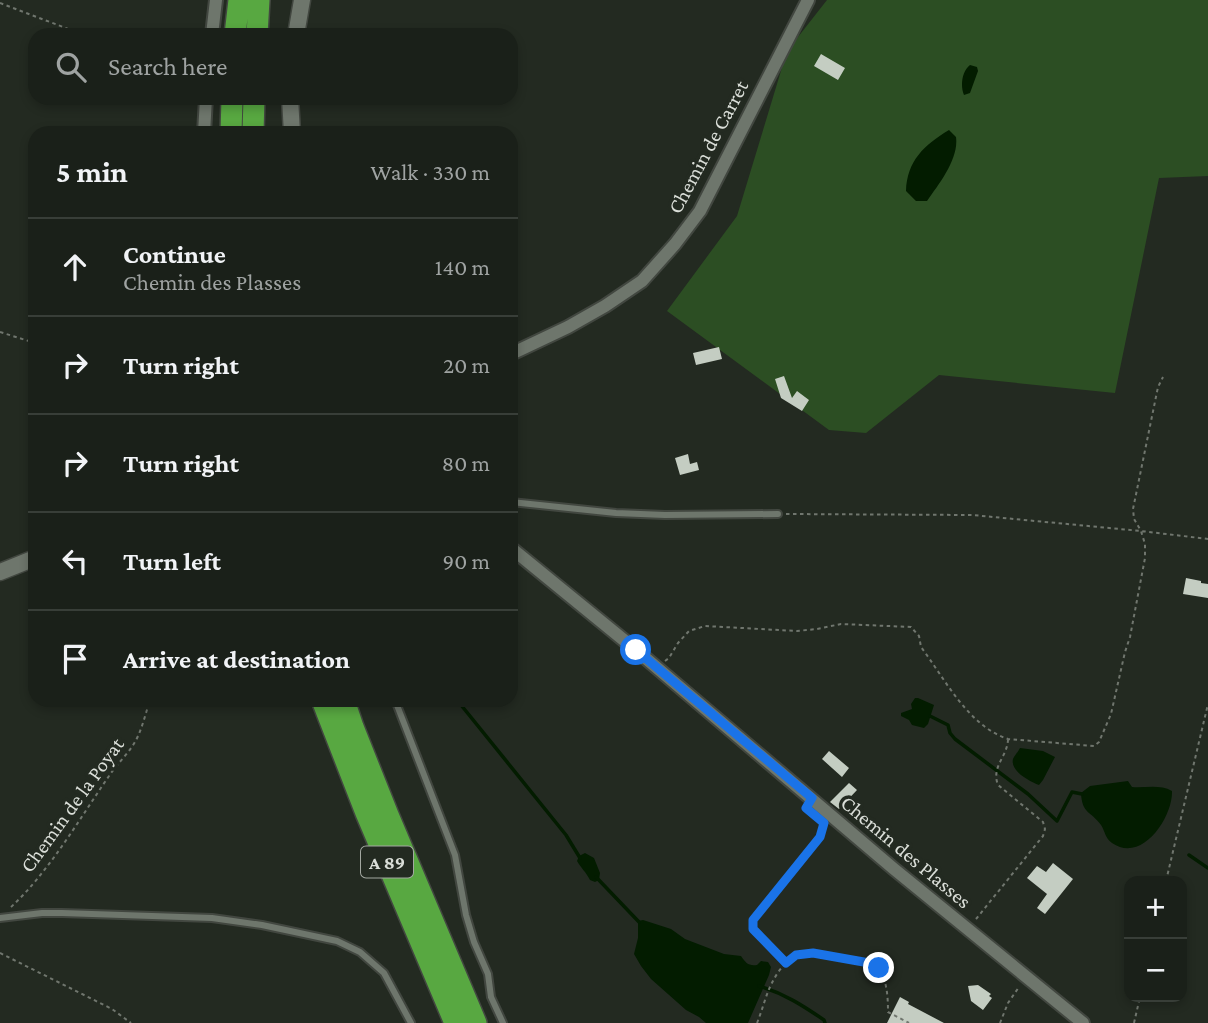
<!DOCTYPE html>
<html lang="en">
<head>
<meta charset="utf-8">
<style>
  body { margin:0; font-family:"Crimson Pro",serif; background:#232822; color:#f1f3f6 }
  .controls { position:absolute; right:21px; bottom:21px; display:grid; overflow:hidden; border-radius:14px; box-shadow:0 4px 10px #0003 }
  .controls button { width:63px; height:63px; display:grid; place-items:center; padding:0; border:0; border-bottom:2px solid #383e38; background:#1a2019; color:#f1f3f6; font:35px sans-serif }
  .stop { position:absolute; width:21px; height:21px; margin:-16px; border:5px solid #1a73e8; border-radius:50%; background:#fff }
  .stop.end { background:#1a73e8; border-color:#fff; box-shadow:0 2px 7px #0008 }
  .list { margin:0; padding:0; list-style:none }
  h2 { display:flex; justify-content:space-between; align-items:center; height:91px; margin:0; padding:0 28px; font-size:30px }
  h2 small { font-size:23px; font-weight:400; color:#9fa3a2 }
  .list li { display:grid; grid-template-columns:46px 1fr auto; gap:21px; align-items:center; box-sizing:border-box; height:98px; padding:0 28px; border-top:2px solid #383e38 }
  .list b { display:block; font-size:26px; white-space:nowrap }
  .list p { margin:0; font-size:23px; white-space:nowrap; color:#9fa3a2 }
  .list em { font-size:23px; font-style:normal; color:#9fa3a2 }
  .icon { flex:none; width:38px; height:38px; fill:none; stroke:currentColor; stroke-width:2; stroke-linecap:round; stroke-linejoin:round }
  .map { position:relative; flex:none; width:1208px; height:1023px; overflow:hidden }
  .search { position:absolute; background:#1a2019; box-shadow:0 4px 10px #0003; left:28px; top:28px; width:490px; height:77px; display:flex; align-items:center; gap:18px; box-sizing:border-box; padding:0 24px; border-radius:21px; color:#9fa3a2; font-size:26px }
  .panel { position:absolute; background:#1a2019; box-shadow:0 4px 10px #0003; left:28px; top:126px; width:490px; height:581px; border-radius:21px }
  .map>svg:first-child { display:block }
  .green { fill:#2c4e23 }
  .water { fill:#031c00 }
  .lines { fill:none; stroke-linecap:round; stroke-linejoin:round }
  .stream { stroke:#031c00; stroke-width:3.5 }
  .building { fill:#c4cdc2 }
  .service-casing { stroke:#424740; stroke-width:10 }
  .minor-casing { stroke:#424740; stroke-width:16 }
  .tertiary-casing { stroke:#424740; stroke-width:19 }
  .motorway-casing { stroke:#424740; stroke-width:24 }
  .path { stroke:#70766e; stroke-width:2; stroke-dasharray:3.5 3.5; stroke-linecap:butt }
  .service { stroke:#6e766c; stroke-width:6 }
  .minor { stroke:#6e766c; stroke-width:12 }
  .tertiary { stroke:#6e766c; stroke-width:16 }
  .motorway { stroke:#58a841; stroke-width:21 }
  .route { stroke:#1a73e8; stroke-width:9 }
  .labels { text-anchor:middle; stroke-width:7; stroke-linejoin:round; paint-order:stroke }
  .shield { fill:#232a21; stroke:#a3a8a1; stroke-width:2 }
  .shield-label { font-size:19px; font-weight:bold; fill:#daded8 }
  .street-label { font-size:21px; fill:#daded8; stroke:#232a21 }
</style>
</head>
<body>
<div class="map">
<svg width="1208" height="1023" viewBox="0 0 1208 1023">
  <rect width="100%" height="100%" fill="#232a21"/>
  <path class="green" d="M827 0H1208V176L1159 178 1115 393 939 375 866 433 829 430 667 311 737 216 787 51Z"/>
  <path class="water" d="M970 65 977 67 978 71 970 93 964 95C960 86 962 71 970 65Z
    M949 130 956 137C959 159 939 184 927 201H916L906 191C907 161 924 145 949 130Z
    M915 698H918L934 705 928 724 924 728 912 725 909 720 901 716V713L912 709 911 704Z
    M1020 748 1043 751 1055 757 1043 780 1039 785C1029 781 1010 771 1013 759 1015 755 1018 752 1020 748Z
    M1128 781 1132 787C1146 788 1160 784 1172 791 1173 817 1142 864 1112 843 1105 838 1105 831 1101 825 1091 811 1082 814 1081 793L1090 786Z
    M585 853 594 858 600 873 599 880 595 882 590 880C586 872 581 868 577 861L579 856Z
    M643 920 671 929 685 939 724 954 741 956C746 963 748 966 757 965L761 961 768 962 771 967 769 975 748 1023H706L699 1017 686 1010 651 979 641 966 634 954 638 938V921Z"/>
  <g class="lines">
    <path class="stream" d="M457 700 566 835 580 858
      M930 716 948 725 950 733 955 739 1028 794 1057 821 1072 792 1082 794
      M1189 855 1208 868
      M596 877 639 922
      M759 986C785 994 802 1005 824 1020L825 1023"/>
  </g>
  <path class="building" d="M821 54 845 68 838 80 814 66Z
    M719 347 722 359 696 365 693 353Z
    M784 376 792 398 797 391 809 400 802 411 781 398 775 379Z
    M688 454 690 464 697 462 699 470 680 475 675 458Z
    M1186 578 1201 581V583L1208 584V598L1183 594Z
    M829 751 849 768 842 777 822 759Z
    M849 783 857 790 839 809 830 802Z
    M1053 863 1073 879 1045 914 1037 908 1047 894 1027 878 1037 866 1046 872Z
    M978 985 991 994 989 996 992 998 983 1010 971 1001 968 986Z
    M900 997 909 1002 908 1004 944 1023H887Z"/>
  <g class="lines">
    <g class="service-casing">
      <path id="service" d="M511 502 616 513 665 515 778 514
        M395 700 455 855 466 915 474 942 488 974 491 997 503 1023
        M0 918 42 913H62L212 918 262 925 337 941 360 952 384 973 411 1023"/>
    </g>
    <g class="minor-casing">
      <path id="minor" d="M212 35 216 0
        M204 133 206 98
        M511 354 568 327 605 306 642 281 675 244 700 211 808 0
        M511 548 636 650 894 869 1083 1023"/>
    </g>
    <g class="tertiary-casing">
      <path id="tertiary" d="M296 35 302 0
        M290 98 292 133
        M0 572 35 558"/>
    </g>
    <g class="motorway-casing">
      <path id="motorway" d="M235 35 239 0
        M257 35 259 0
        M231 133 232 98
        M253 133 254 98
        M322 700 366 813 455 1023
        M344 700 353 727 388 815 476 1023"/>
    </g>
    <path class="path" d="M0 3 84 35
      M0 332 35 343
      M786 514 972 515 1141 531 1208 539
      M665 661 669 658 678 643 689 631 705 626 797 631 817 629 841 624 911 627 919 636 921 647C945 679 968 726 1008 739L1094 746 1099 742 1111 714 1125 652 1130 637 1145 558V544L1141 531 1134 519 1133 509 1158 387 1163 377
      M1166 881 1208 704
      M11 907C49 872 80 818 109 776 118 762 131 752 138 736 143 725 146 712 150 700
      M976 919 1043 836 1045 829 1043 822 998 785C991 767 1007 757 1008 740
      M0 953 112 1009 131 1023
      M785 962 753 929V920L820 837 823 826
      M757 1023C762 1011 765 998 770 987 786 952 803 951 837 957 850 959 862 962 875 964 887 975 888 997 888 1012L909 1023
      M1000 1023 1008 1003 1019 987
      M1134 1023 1140 997"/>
    <use href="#service" class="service"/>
    <use href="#minor" class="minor"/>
    <use href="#tertiary" class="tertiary"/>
    <use href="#motorway" class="motorway"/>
  </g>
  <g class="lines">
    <path class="route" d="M636 650 812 798 806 808 824 823 820 837 753 920V929L786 963 796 955 813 953 875 964 879 968"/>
  </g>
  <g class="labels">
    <rect class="shield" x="361" y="846.5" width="52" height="31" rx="5"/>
    <g class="shield-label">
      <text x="387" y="869">A 89</text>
    </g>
    <g class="street-label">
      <text transform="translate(708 147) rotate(-62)" y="7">Chemin de Carret</text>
      <text transform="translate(72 805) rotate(-54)" y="7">Chemin de la Poyat</text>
      <text transform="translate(906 852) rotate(40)" y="7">Chemin des Plasses</text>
    </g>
  </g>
</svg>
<div class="controls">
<button>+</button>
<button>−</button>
</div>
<div class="stop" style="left:636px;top:650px"></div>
<div class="stop end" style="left:879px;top:968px"></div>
<div class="search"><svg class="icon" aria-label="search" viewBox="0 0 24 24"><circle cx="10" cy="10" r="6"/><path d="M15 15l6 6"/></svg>Search here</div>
<section class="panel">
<h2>5 min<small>Walk · 330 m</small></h2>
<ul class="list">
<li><svg class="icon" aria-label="ahead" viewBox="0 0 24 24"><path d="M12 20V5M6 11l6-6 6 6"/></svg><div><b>Continue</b><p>Chemin des Plasses</p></div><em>140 m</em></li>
<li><svg class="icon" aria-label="right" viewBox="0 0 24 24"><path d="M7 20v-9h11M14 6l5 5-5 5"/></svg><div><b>Turn right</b></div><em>20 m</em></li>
<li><svg class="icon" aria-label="right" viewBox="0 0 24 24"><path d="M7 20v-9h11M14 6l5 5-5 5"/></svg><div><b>Turn right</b></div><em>80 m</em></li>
<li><svg class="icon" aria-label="left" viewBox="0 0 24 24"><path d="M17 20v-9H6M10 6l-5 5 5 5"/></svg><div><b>Turn left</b></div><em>90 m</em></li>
<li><svg class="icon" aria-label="arrive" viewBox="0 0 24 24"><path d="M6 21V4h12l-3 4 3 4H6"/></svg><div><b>Arrive at destination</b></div></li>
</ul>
</section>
</div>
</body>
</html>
